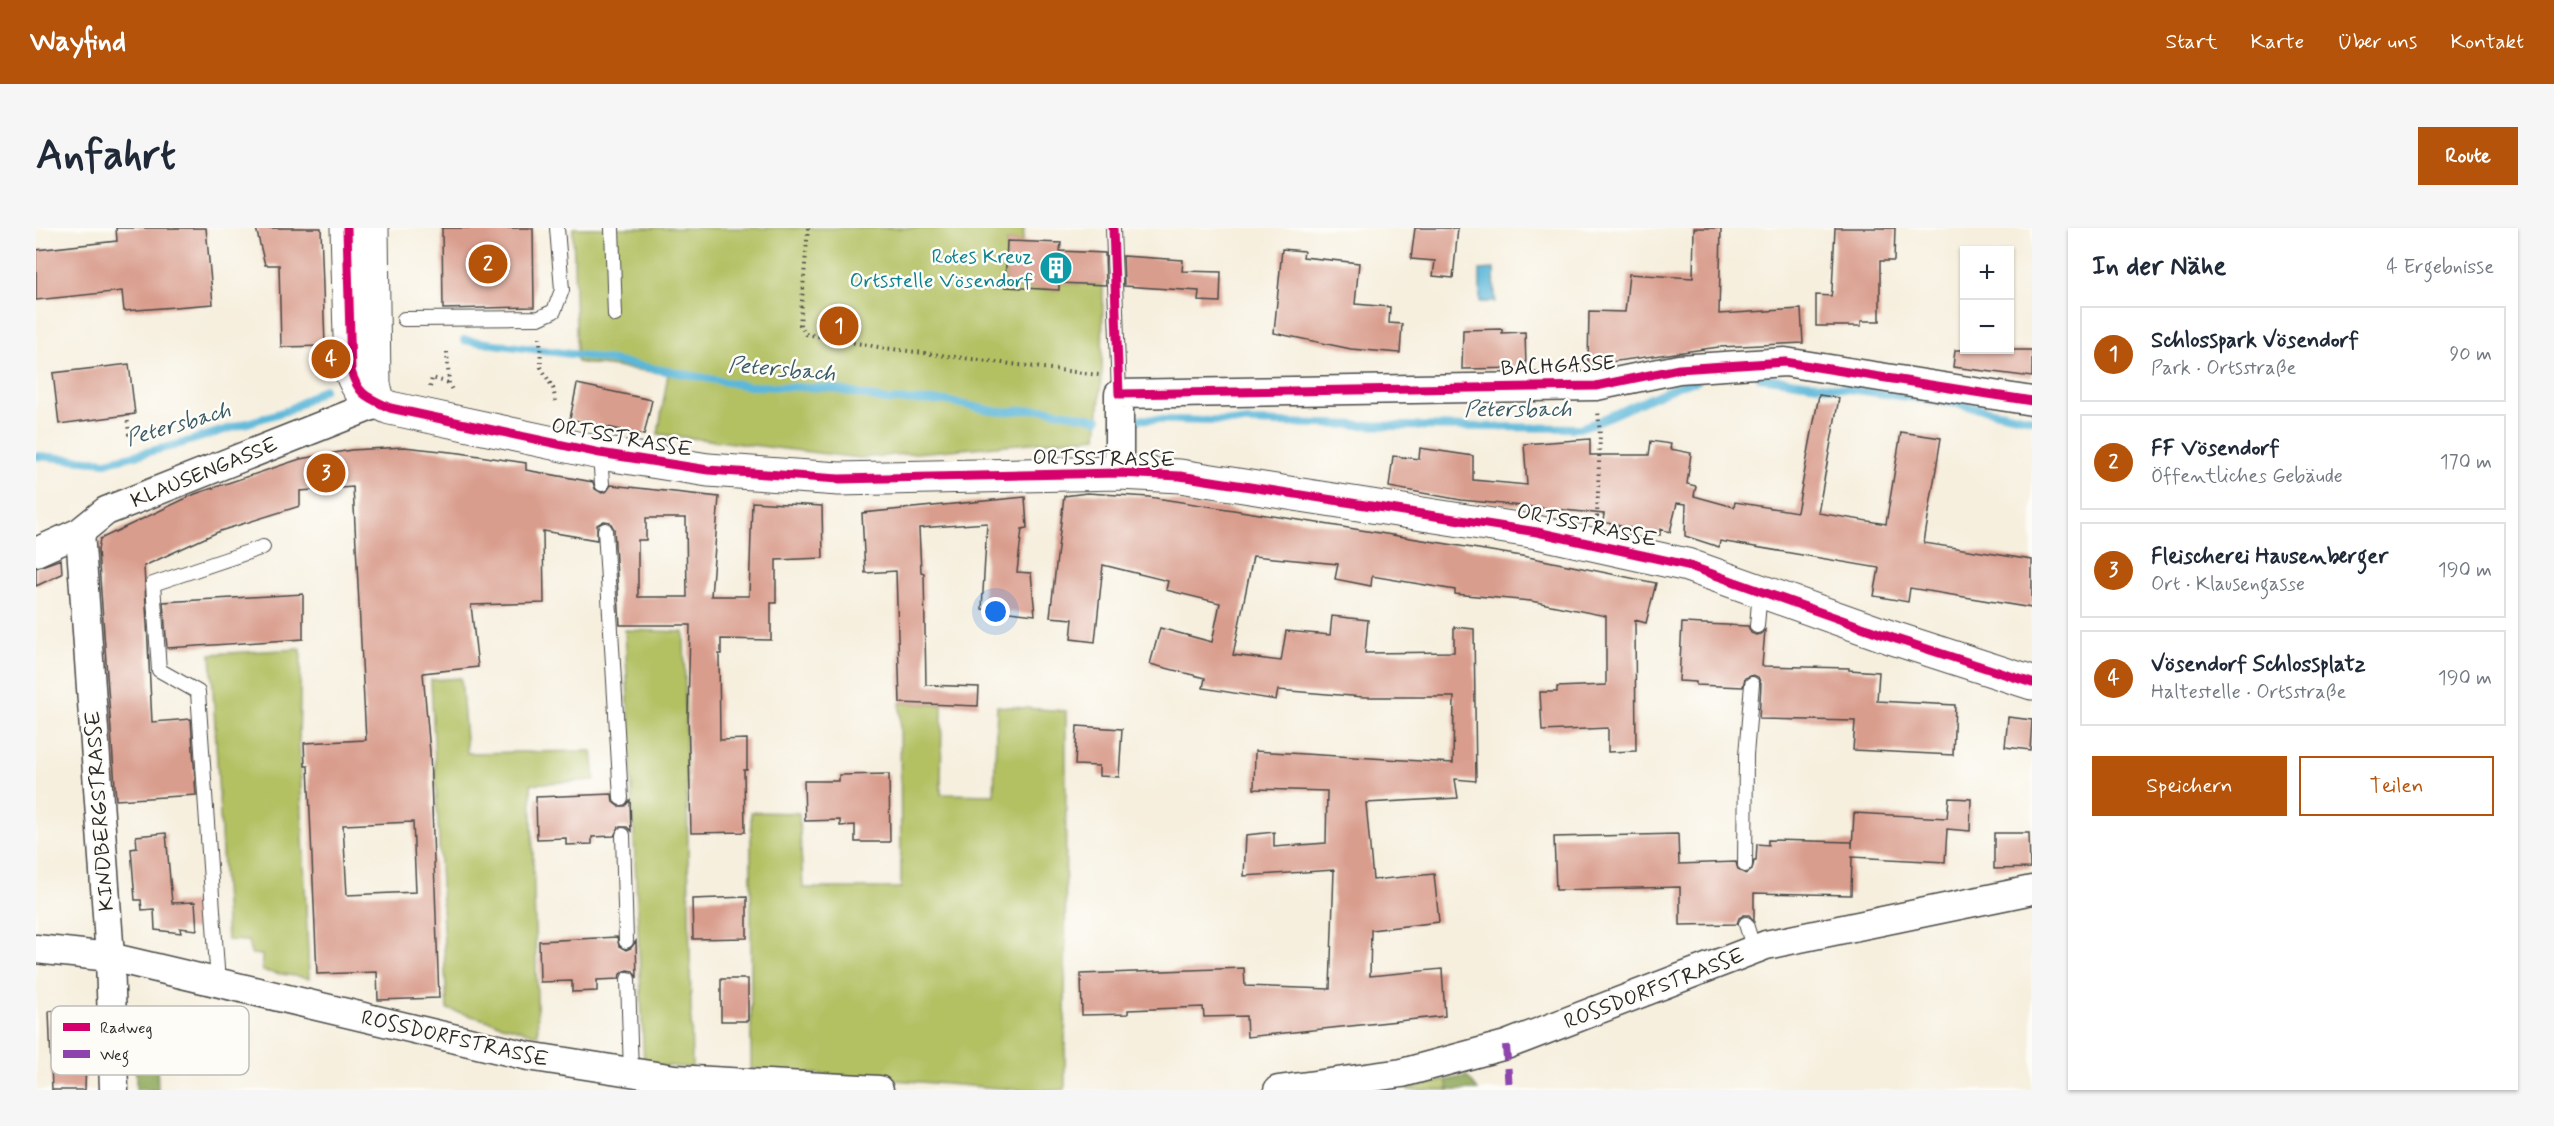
<!DOCTYPE html>
<html lang="de">
<head>
<meta charset="utf-8">
<style>
  body { margin:0; font-family:Mynerve,sans-serif; background:#f6f6f7; color:#1f2937 }
  .controls { position:absolute; right:18px; top:18px; display:grid; overflow:hidden; border-radius:0px; box-shadow:0 2px 4px #0004 }
  .controls button { width:54px; height:54px; display:grid; place-items:center; padding:0; border:0; border-bottom:2px solid #e0e1e3; background:#fff; color:#1f2937; font:30px sans-serif }
  .you { position:absolute; left:960px; top:384px; width:21px; height:21px; margin:-15px; border:4px solid #fff; border-radius:50%; background:#1a73e8; box-shadow:0 0 0 9px #1a73e833 }
  .badge { display:grid; place-items:center; width:39px; height:39px; border-radius:50%; background:#b45309; color:#fff; font-size:20px; font-weight:700 }
  .pin { position:absolute; translate:-50% -50%; border:3px solid #fff; box-shadow:0 2px 6px #0006 }
  .list { margin:0; padding:0; list-style:none }
  h2 { display:flex; justify-content:space-between; align-items:center; height:78px; margin:0; padding:0 24px; font-size:26px }
  h2 small { font-size:20px; font-weight:400; color:#747a83 }
  .list li { display:grid; grid-template-columns:39px 1fr auto; gap:18px; align-items:center; box-sizing:border-box; height:96px; margin:0 12px 12px; padding:0 12px; border:2px solid #e0e1e3; border-radius:0px }
  .list b { display:block; font-size:22px; white-space:nowrap }
  .list p { margin:0; font-size:20px; white-space:nowrap; color:#747a83 }
  .list em { font-size:20px; font-style:normal; color:#747a83 }
  .actions { display:flex; gap:12px; padding:18px 24px }
  .actions a { flex:1; padding:14px 0; border:2px solid #b45309; border-radius:0px; text-align:center; font-size:21px; color:#b45309 }
  .actions .main { background:#b45309; color:#fff }
  .map { position:relative; flex:none; width:1996px; height:862px; overflow:hidden; border-radius:0px }
  header { display:flex; align-items:center; gap:36px; box-sizing:border-box; height:84px; padding:0 30px; background:#b45309; color:#fff }
  header strong { font-size:28px }
  nav { display:flex; gap:33px; margin-inline-start:auto; font-size:21px }
  .intro { display:flex; align-items:center; justify-content:space-between; box-sizing:border-box; height:144px; padding:0 36px }
  h1 { margin:0; font-size:42px }
  .button { padding:15px 27px; border-radius:0px; background:#b45309; color:#fff; font-size:21px; font-weight:700 }
  main { display:flex; gap:36px; padding:0 36px }
  aside { flex:1; background:#fff; border-radius:0px; box-shadow:0 2px 4px #0004 }
  .map>svg:first-child { display:block }
  .green { fill:#b3c163; stroke:#6f7647; stroke-width:1.5 }
  .forest { fill:#8ea759; stroke:#5c6942; stroke-width:1.5 }
  .water { fill:#5bb7d9; stroke:#437182; stroke-width:1.5 }
  .lines { fill:none; stroke-linecap:round; stroke-linejoin:round }
  .stream { stroke:#5bb7d9; stroke-width:8 }
  .building { fill:#d99d8d; fill-rule:evenodd }
  .service-casing { stroke:#494846; stroke-width:16 }
  .minor-casing { stroke:#494846; stroke-width:31 }
  .tertiary-casing { stroke:#494846; stroke-width:35 }
  .path { stroke:#494846; stroke-width:4; stroke-dasharray:1.5 4.5; stroke-linecap:butt }
  .service { stroke:#fff; stroke-width:14 }
  .minor { stroke:#fff; stroke-width:28 }
  .tertiary { stroke:#fff; stroke-width:33 }
  .quiet { stroke:#8e44ad; stroke-width:8; stroke-dasharray:15 8; stroke-linecap:butt }
  .cycleway-casing { stroke:#fdfcf7; stroke-width:13 }
  .cycleway { stroke:#d6006c; stroke-width:9 }
  .labels { text-anchor:middle; stroke-width:5; stroke-linejoin:round; paint-order:stroke }
  .culture-label { font-size:21px; fill:#0d838f; stroke:#fdfcf7; text-anchor:end }
  .street-label { font-size:21px; fill:#2b2b2b; stroke:#fdfcf7 }
  .water-label { font-size:22px; font-style:italic; fill:#3c5c68; stroke:#fdfcf7 }
  .key { fill:#fdfcf7; stroke:#bebdba; stroke-width:1.5 }
  .key-label { font-size:16px; fill:#2b2b2b }
</style>
</head>
<body>
<header>
<strong>Wayfind</strong>
<nav><a>Start</a><a>Karte</a><a>Über uns</a><a>Kontakt</a></nav>
</header>
<div class="intro"><h1>Anfahrt</h1><a class="button">Route</a></div>
<main>
<div class="map">
<svg width="1996" height="862" viewBox="0 0 1996 862">
  <rect width="100%" height="100%" fill="#fdfcf7"/>
  <filter id="ink" filterUnits="userSpaceOnUse"><feTurbulence type="fractalNoise" baseFrequency=".0167" numOctaves="2"/><feDisplacementMap in="SourceGraphic" scale="12" xChannelSelector="R" yChannelSelector="G"/><feConvolveMatrix kernelMatrix="1 2 1 2 8 2 1 2 1" color-interpolation-filters="sRGB"/></filter>
  <filter id="wash" filterUnits="userSpaceOnUse"><feTurbulence type="fractalNoise" baseFrequency=".008" numOctaves="4" result="noise"/><feDisplacementMap in="SourceGraphic" scale="24" xChannelSelector="R" yChannelSelector="G"/><feGaussianBlur stdDeviation="1.35" result="paint"/><feColorMatrix in="noise" values="0 0 0 0 0 0 0 0 0 0 0 0 0 0 0 0 0 1.4 0 .05"/><feComposite in="paint" operator="in"/></filter>
  <g filter="url(#wash)">
    <rect width="100%" height="100%" fill="#f6efde"/>
    <path class="green" d="M537 0H988L987 14 971 13 969 59 1023 62V55L1067 57 1066 140 1061 209 824 230 622 206 632 146 541 134Z
      M589 402 648 404 656 840 608 836Z
      M265 421 263 513 273 750 226 743V727L215 726 212 713 191 712 175 426Z
      M425 450 431 525 556 523 559 552 495 556 502 807 411 781 395 452Z
      M864 475 906 477 905 566 958 567 961 478 1030 483 1029 862H988L715 841V584L763 585 767 660H865Z
      M1411 852 1412 862H1372V860Z"/>
    <path class="forest" d="M120 806 122 862H100L99 807Z
      M1431 848 1442 862H1412L1411 852Z"/>
    <path class="water" d="M1458 41 1459 74H1444V42Z"/>
    <g class="lines">
      <path class="stream" d="M428 112 550 128 712 158 794 160 849 172 910 173 963 184 1008 181 1062 191
        M1724 149 1923 176 1996 191
        M1099 191 1362 198 1543 200 1558 195 1649 155 1661 153
        M0 228 71 234 140 217 253 182 288 161"/>
    </g>
    <g id="blocks">
      <path class="building" d="M80 0H170L177 76 88 83 86 63 0 72V22L81 13Z
        M220 0H285L289 118 245 119 243 37H229Z
        M406 0H497L498 79 407 81Z
        M1379 0H1422L1417 50 1397 48 1399 33 1375 31Z
        M1658 0H1685L1683 86 1765 81 1767 115 1683 119 1552 137 1553 83 1589 84 1593 46 1657 50Z
        M1799 0H1859L1858 33H1844V93H1825V98H1780V67L1795 68 1796 63Z
        M971 13 1025 15 1024 23 1069 25 1070 57 1023 55V62L969 59Z
        M1246 21 1268 23 1267 29 1323 35 1319 76 1354 79 1353 95 1366 96 1364 125 1315 121 1238 105Z
        M1087 28 1147 32 1146 43 1185 44 1184 74 1162 73 1163 63 1088 58Z
        M1466 101V105L1489 104 1490 140 1426 141 1427 102Z
        M1919 122H1996V149L1917 139Z
        M93 136 99 186 23 196 17 145Z
        M541 156 616 172 608 207 534 191Z
        M1783 167 1803 170 1782 285 1850 296 1865 204 1905 210 1888 315 1996 332V380L1874 360 1872 374 1838 368 1843 340 1684 313 1683 319 1649 308 1650 276 1641 275 1634 304 1624 301V307L1567 294 1568 286 1425 272 1353 259 1357 228 1383 231 1384 220 1437 228V252L1491 257 1488 216 1554 211V227H1613L1615 213 1635 216 1634 221 1655 225 1651 256 1660 258 1658 268 1698 279 1699 274 1761 284Z
        M368 219 424 225 490 235V242L557 254 559 261 566 265 571 263 575 257 683 269 675 368H713L716 274 786 278 787 330 740 332V375H735V412L685 411V426H683L684 512 711 511V542H708L709 604 655 605 652 488 654 397H584L578 301 574 294 568 293 561 297V312L507 303 508 375 435 377 442 439 387 445 394 524 403 770 342 772 341 744 281 746 272 538H269L268 515 330 512 317 259 264 263V278L184 303 108 338 116 494 155 491 160 567 80 572 62 322 64 311 159 266 264 231 315 222ZM610 290H650L651 369H602V312H610ZM377 594 380 664 311 667 307 597Z
        M1051 265 1113 269 1263 292 1492 329 1620 355 1610 395 1599 392 1600 523 1572 524V500L1506 503 1504 464H1521V459L1570 457V388L1495 373 1419 366V362L1336 348 1335 358 1299 351 1302 336 1217 328 1197 427 1245 433 1250 403 1294 407 1296 388 1332 392 1329 425 1418 424V399L1438 401 1440 553 1419 551 1422 570 1330 575 1337 652 1398 646 1403 694 1335 702 1334 748 1406 741 1409 788 1211 809 1210 788 1168 789 1167 779 1092 782V786L1046 787 1045 746 1208 740 1209 758 1294 761 1298 642 1208 648 1210 607 1238 604V619L1290 615 1291 563 1218 561 1219 523 1417 535 1418 469H1328L1242 462 1240 472 1167 460 1169 450 1114 436 1124 400 1176 414 1184 375 1130 362 1132 353 1067 337 1059 414 1035 411 1037 391 1014 389 1028 268Z
        M989 269 991 300 986 301 981 344 995 345 999 387 946 381 951 295 883 300 885 344 888 345 890 457 943 459 942 478 864 475 860 343 829 345 826 285Z
        M25 331 26 346 0 358V340Z
        M267 366V411L131 420 127 374Z
        M1646 395 1712 398 1715 405 1720 407 1725 406 1729 402 1726 438 1813 440V442L1843 444 1841 473 1919 477 1917 527 1817 522 1819 493 1723 491 1725 456 1722 449 1717 447 1709 450 1707 459 1660 457V454L1643 453Z
        M1972 489 1996 492 1994 522 1969 519Z
        M1041 498 1086 501 1083 549 1063 548V538L1039 537Z
        M853 546 854 614H819V597L804 598V592L769 593 768 553H803V547Z
        M576 566 577 574 582 578H589L594 572 595 603 591 599H583L578 608 556 609V616L530 617V610L501 611 500 569Z
        M1913 570 1935 571 1934 603 1911 601 1909 634 1816 629 1815 667 1718 665V693L1713 687H1708L1703 690 1701 696 1644 697V659L1520 662 1518 609 1642 606 1643 636 1700 634 1702 642 1710 646 1716 642 1718 633H1720L1721 616 1732 617V612L1816 614V620L1818 585 1911 590Z
        M130 605 136 675 159 674 161 702 144 700 145 705 119 702 118 681 106 682 105 672H99L95 621 101 620 100 608Z
        M1958 605H1993L1994 640 1958 641Z
        M711 669V710L657 711 656 671Z
        M581 709 583 718 590 722 595 720 600 713 601 750 597 743 591 742 584 746 583 751 561 752V763L536 764V753L504 754 503 713Z
        M685 751H712V793H685Z
        M53 781 55 829H50L49 862H16L13 783Z"/>
    </g>
  </g>
  <g filter="url(#ink)">
    <use href="#blocks" fill-opacity="0" stroke="#494846" stroke-width="1.5"/>
    <g class="lines">
      <g class="service-casing">
        <path id="service" d="M576 0 579 87
          M1077 0 1083 166
          M368 91 503 90 518 83 526 62 521 0
          M564 225 566 256
          M569 302 585 570
          M1721 398 1724 362
          M587 607 590 713
          M1709 637 1710 527 1716 456
          M1710 696 1718 722
          M592 751 595 845
          M182 755 162 464 123 442 117 356 227 319"/>
      </g>
      <g class="minor-casing">
        <path id="minor" d="M1083 245V166L1560 158 1643 141 1749 134 1996 173
          M44 304 74 729 78 862
          M0 324 44 304 70 283 343 175
          M0 721 74 729 492 828 639 851 843 862
          M1242 862 1366 845 1470 817 1730 717 1996 662"/>
      </g>
      <g class="tertiary-casing">
        <path id="tertiary" d="M311 0 315 143C323 168 331 169 354 180L564 225 672 242 803 251 1083 245 1144 248 1501 304 1651 337 1854 409 1996 455
          M336 0 338 157 343 175"/>
      </g>
      <path class="path" d="M772 0 764 97 770 106 848 120 1063 147
        M504 109 505 139 517 160 520 175
        M411 124 413 156 416 162
        M394 159 396 150 413 155
        M91 187 93 206 122 200
        M1561 289 1564 208 1562 182"/>
      <use href="#service" class="service"/>
      <use href="#minor" class="minor"/>
      <use href="#tertiary" class="tertiary"/>
      <path class="quiet" d="M1470 817 1473 862"/>
      <g class="cycleway-casing">
        <path id="cycleway" d="M311 0 315 143C323 168 331 169 354 180L564 225 672 242 803 251 1083 245 1144 248 1501 304 1651 337 1854 409 1996 455
          M1077 0 1083 166 1560 158 1643 141 1749 134 1996 173"/>
      </g>
      <use href="#cycleway" class="cycleway"/>
    </g>
  </g>
  <defs>
    <g id="building-disc" transform="scale(1.725)"><circle r="9.5" fill="#0f9aa8" stroke="#fdfcf7"/><path d="M-4-6H4V6H1V3H-1V6H-4ZM-2.5-4.3h1.7v1.8h-1.7ZM.8-4.3h1.7v1.8H.8ZM-2.5-1h1.7V.8h-1.7ZM.8-1h1.7V.8H.8Z" fill="#fff"/></g>
  </defs>
  <g fill-rule="evenodd">
    <use href="#building-disc" x="1020" y="40"/>
  </g>
  <g class="labels">
    <g class="culture-label">
      <text x="997" y="35">Rotes Kreuz<tspan x="997" dy="24">Ortsstelle Vösendorf</tspan></text>
    </g>
    <g class="street-label">
      <text transform="translate(1522 137) rotate(-3)" y="7">BACHGASSE</text>
      <text transform="translate(586 209) rotate(10)" y="7">ORTSSTRASSE</text>
      <text transform="translate(1068 230) rotate(1)" y="7">ORTSSTRASSE</text>
      <text transform="translate(168 244) rotate(-22)" y="7">KLAUSENGASSE</text>
      <text transform="translate(1551 297) rotate(12)" y="7">ORTSSTRASSE</text>
      <text transform="translate(63 583) rotate(-94)" y="7">KINDBERGSTRASSE</text>
      <text transform="translate(1618 760) rotate(-21)" y="7">ROSSDORFSTRASSE</text>
      <text transform="translate(419 810) rotate(13)" y="7">ROSSDORFSTRASSE</text>
    </g>
    <g class="water-label">
      <text transform="translate(746 140) rotate(5)" y="8">Petersbach</text>
      <text x="1482" y="188">Petersbach</text>
      <text transform="translate(142 195) rotate(-16)" y="8">Petersbach</text>
    </g>
  </g>
  <rect x="15" y="778" width="198" height="69" rx="9" class="key"/>
  <rect x="27" y="795" width="27" height="8" fill="#d6006c"/>
  <rect x="27" y="822" width="27" height="8" fill="#8e44ad"/>
  <g class="key-label">
    <text x="64" y="805">Radweg</text>
    <text x="64" y="832">Weg</text>
  </g>
</svg>
<div class="controls">
<button>+</button>
<button>−</button>
</div>
<div class="you"></div>
<div class="pin badge" style="left:803px;top:98px">1</div>
<div class="pin badge" style="left:452px;top:36px">2</div>
<div class="pin badge" style="left:290px;top:245px">3</div>
<div class="pin badge" style="left:295px;top:131px">4</div>
</div>
<aside>
<h2>In der Nähe<small>4 Ergebnisse</small></h2>
<ul class="list">
<li><span class="badge">1</span><div><b>Schlosspark Vösendorf</b><p>Park · Ortsstraße</p></div><em>90 m</em></li>
<li><span class="badge">2</span><div><b>FF Vösendorf</b><p>Öffentliches Gebäude</p></div><em>170 m</em></li>
<li><span class="badge">3</span><div><b>Fleischerei Hausenberger</b><p>Ort · Klausengasse</p></div><em>190 m</em></li>
<li><span class="badge">4</span><div><b>Vösendorf Schlossplatz</b><p>Haltestelle · Ortsstraße</p></div><em>190 m</em></li>
</ul>
<div class="actions"><a class="main">Speichern</a><a>Teilen</a></div>
</aside>
</main>
</body>
</html>
